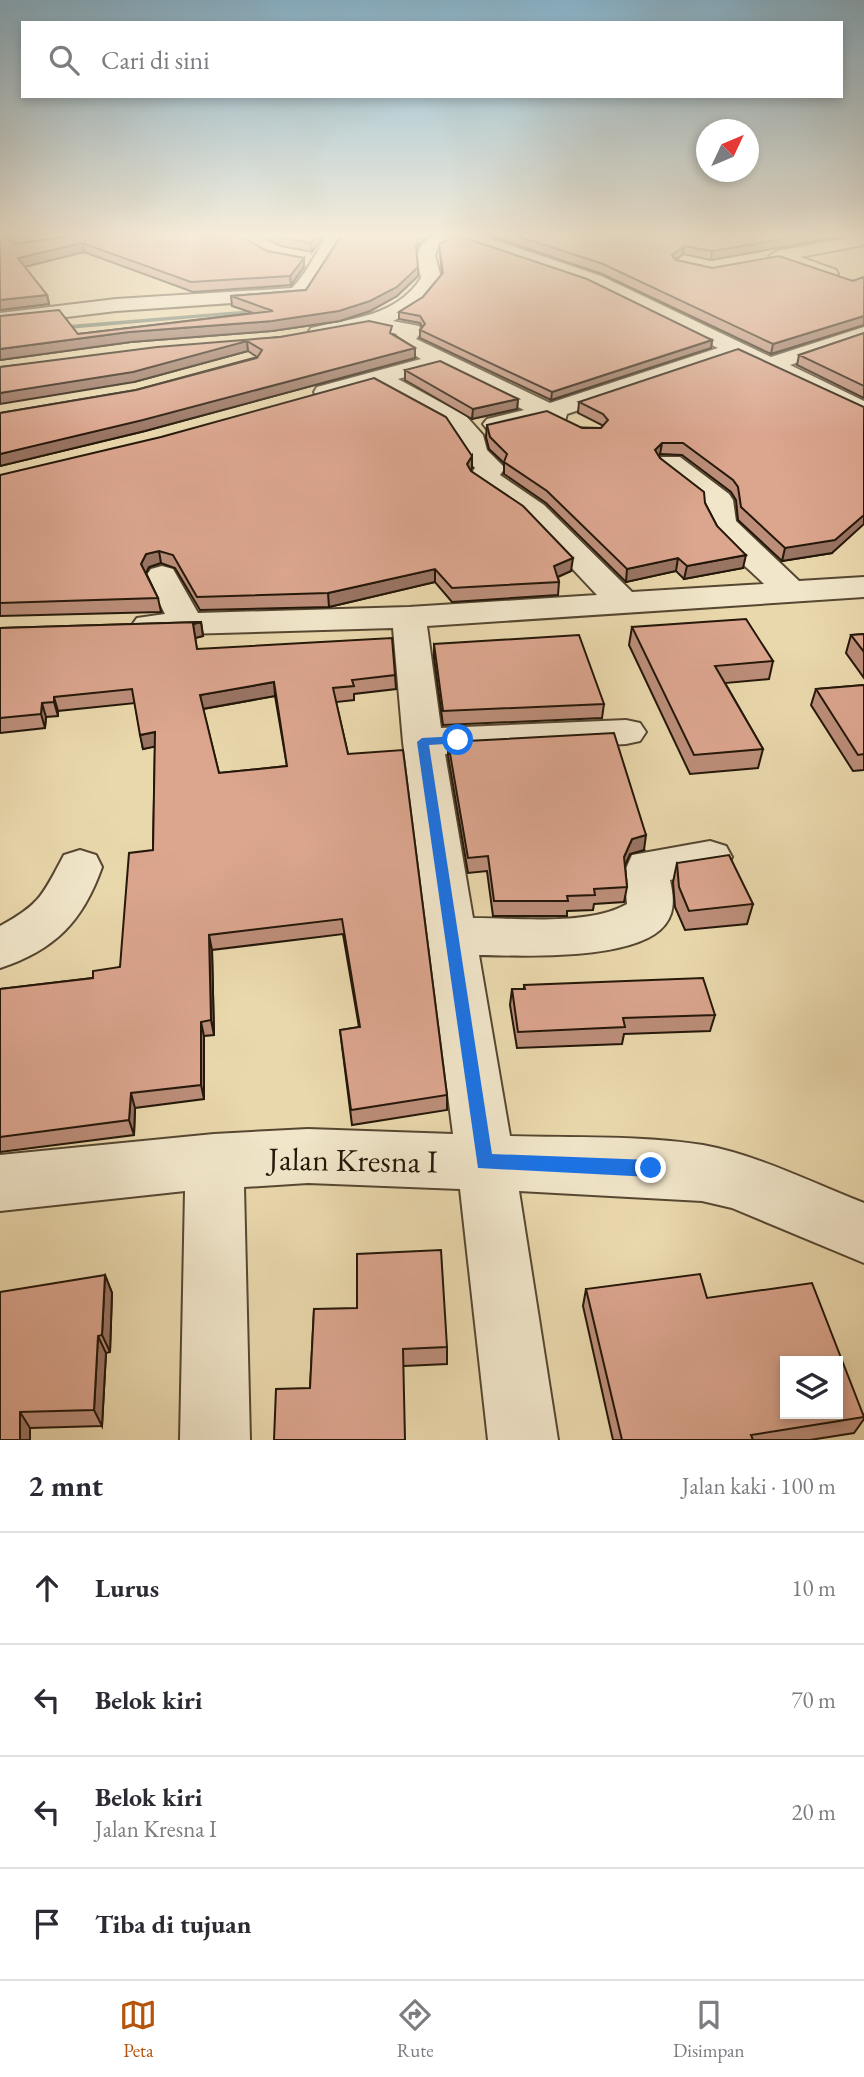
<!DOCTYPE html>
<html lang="id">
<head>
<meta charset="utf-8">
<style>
  body { margin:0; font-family:"EB Garamond",serif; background:#f2f2f3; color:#2b2b33 }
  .controls { position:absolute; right:21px; bottom:21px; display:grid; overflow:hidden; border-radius:0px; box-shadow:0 4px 10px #0003 }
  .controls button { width:63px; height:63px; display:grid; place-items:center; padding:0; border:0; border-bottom:2px solid #e1e1e2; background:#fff; color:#2b2b33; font:35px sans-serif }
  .compass { position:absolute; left:696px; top:119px; width:63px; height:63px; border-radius:50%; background:#fff; box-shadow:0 4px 10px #0003; rotate:46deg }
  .stop { position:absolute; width:21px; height:21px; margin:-16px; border:5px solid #1a73e8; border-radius:50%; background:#fff }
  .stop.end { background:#1a73e8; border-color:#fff; box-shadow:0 2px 7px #0008 }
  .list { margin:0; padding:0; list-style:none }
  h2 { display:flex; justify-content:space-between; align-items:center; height:91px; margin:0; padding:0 28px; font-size:30px }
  h2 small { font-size:23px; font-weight:400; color:#7c7c81 }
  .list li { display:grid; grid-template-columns:46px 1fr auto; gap:21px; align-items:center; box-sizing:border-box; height:112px; padding:0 28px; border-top:2px solid #e1e1e2 }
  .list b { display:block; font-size:26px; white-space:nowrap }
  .list p { margin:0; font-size:23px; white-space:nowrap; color:#7c7c81 }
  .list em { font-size:23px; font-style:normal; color:#7c7c81 }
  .icon { flex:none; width:38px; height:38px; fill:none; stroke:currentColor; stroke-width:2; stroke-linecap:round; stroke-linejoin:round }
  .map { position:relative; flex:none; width:864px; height:1440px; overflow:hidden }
  .search { position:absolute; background:#fff; box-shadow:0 4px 10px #0003; left:21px; right:21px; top:21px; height:77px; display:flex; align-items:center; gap:18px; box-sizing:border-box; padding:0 24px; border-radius:0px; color:#7c7c81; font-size:26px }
  .sheet { height:539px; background:#fff }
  nav { display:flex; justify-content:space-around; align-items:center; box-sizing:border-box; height:98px; border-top:2px solid #e1e1e2; background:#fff; font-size:19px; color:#7c7c81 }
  nav a { display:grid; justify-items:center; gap:4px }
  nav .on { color:#b45309 }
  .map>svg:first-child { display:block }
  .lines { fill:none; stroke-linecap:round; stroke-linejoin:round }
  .stream { fill:#6a796a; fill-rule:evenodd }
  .street-casing { stroke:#564732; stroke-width:4 }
  .street { fill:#f1e6ca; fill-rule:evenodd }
  .wall { fill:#bc8e7a; stroke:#241709; stroke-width:2; fill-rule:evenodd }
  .shaded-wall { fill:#997463; stroke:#241709; stroke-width:2 }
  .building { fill:#dba58e; stroke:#241709; stroke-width:2; fill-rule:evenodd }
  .route { fill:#1a73e8 }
  .labels { text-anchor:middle; stroke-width:5; stroke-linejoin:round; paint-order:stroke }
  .near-street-label { font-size:32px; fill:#241709; stroke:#f1e6ca }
</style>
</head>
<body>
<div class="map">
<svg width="864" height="1440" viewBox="0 0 864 1440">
  <rect width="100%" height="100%" fill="#ead8ad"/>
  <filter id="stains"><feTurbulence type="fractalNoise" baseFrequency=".00286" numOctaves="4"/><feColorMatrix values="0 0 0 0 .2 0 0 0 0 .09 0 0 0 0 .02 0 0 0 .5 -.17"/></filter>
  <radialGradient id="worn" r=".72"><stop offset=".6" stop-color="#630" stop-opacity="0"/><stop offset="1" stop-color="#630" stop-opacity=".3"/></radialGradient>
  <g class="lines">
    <path class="stream" d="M264 309 267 311 266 312 56 330 53 328 56 326Z"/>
    <g class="street-casing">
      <path id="street" d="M15 233H32L7 273 0 275V255Z
        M330 233H347C332 255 323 279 305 298L116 311 0 325V313L116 299 292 288C308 272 316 251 330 233Z
        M440 233H473L601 276 771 357 864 327V340L790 365 864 401V417L736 357 567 414 565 421C556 423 551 420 543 421 524 421 506 434 487 429L483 424 487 419 524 410 440 368 398 379 466 416 483 435 487 450 505 468 500 475 544 505 632 592 764 584C743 562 702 535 704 503L660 469 656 463 660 457H680L729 494 733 500 736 521 799 581 864 577V597L427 626 441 728 626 720 640 723 646 732 640 741 626 744 445 754 473 918C516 918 590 926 627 904L624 873 632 855 710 841 726 846 732 857 726 868 670 880C674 898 676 916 660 930 626 960 523 956 479 955L510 1136C573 1138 640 1135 703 1145 758 1155 812 1183 864 1203V1263L732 1208 702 1201 519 1191 558 1440H488L460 1189 308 1183 244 1187 250 1440H180L185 1191 0 1211V1155L214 1134 308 1129 453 1134 403 742 393 628 149 635 137 632 132 625 137 618 165 614 146 576 151 569 162 566 173 569 198 613 409 607 597 595 524 517 473 482 469 476 475 468C461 455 460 440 448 426L375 386 326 399 317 397 314 392 317 387 421 359 392 341 397 334 371 329 319 339 308 333 311 328C352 318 396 317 421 278 416 251 414 246 440 233ZM456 239 587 284 718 348 550 403 416 339 422 331 419 326 393 321C415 311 428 298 441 278L435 255 437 249Z
        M864 235V245L800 257 836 270 838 274 836 278 829 280 772 260 769 256 778 251Z
        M80 850 96 855 102 867C83 921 55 950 0 968V926C41 904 43 894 64 855Z"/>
    </g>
    <use href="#street" class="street"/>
  </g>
  <path class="wall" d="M0 233 18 238 12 242 15 244 90 233 267 251 304 258V267L291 285 193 292 84 252 24 267 47 295 49 304 0 310Z
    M254 233H326L312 252 281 246Z
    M343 233H436L419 244 416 253 418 276 397 296 370 311 340 321 272 331 131 342 0 360V316L78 334 253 313 232 306 231 296 306 290Z
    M482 233H861L711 260 683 254 676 260 712 268 853 281 864 277V325L771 354 602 274Z
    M439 244 712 340 711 348 551 400 420 338V330L422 327 420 323 399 319V312L423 297 442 274Z
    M864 333V398L797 365 799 355Z
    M393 334 415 348V358L145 431 0 466V413L136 390 257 357 248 351 134 382 0 367 280 337Z
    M405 370 518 399 517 409 472 419 405 380Z
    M579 402 864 407 832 553 782 561 738 520 736 500 731 492 682 455 660 454 658 456 705 503 717 526 743 568 684 579 676 571 626 582 546 503 504 474V463L489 449 486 437 487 425 601 428 603 426 602 425 578 413Z
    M472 468 470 470 571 571 558 577 559 582 558 595 452 602 435 582 329 607 200 610 175 568 161 563 149 567 146 573 158 598 161 612 0 616V475Z
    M201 622 203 636 195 638 197 649 395 675 396 689 354 694V700L336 702 348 754 447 1095V1110L352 1125 340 1030 359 1027 343 934 212 950 214 1035 204 1036V1099L135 1108 134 1135 0 1152V989L93 978 120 967 153 850 155 746 143 749 135 703 58 711V716L46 717 45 728 0 733V628ZM275 696 287 766 219 773 203 709Z
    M632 627 773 661 769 679 725 683 763 749 758 768 690 774 629 645Z
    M864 634V678L846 653 851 635Z
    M434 644 604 704 602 718 443 725 434 658Z
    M864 685V770L853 771 811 705 816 689Z
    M448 742 644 850 630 854 625 865 627 887 624 902 594 904 593 910 567 911V916H493L487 871 468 873 448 756Z
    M677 863 753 904 747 924 685 930 675 907 673 882Z
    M524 985 715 1015 710 1031 624 1034 622 1044 517 1048 510 1005 512 989H524Z
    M105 1275 112 1293 110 1352 106 1353 102 1426 30 1428 0 1440Z
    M586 1289 707 1298 864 1415V1419L854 1433 810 1440H613L583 1306Z
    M314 1309 447 1347V1364L404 1366 310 1388Z"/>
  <path class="shaded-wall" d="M10 233H48L18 238 7 245 4 236Z
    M319 233H326L312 252 311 243Z
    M423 233H436L419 244 416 255V246L419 235Z
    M815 233H861L711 260 712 251Z
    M82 243 84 252 20 268 18 258Z
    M684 246 683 254 671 264 672 255Z
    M304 258V267L291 285 290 276Z
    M418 267V276L397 296 370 311 340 321 272 331 131 342 0 360V349L129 332 272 321Z
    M47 295 49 304 0 310V300Z
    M864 316V325L771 354 773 344Z
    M712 340 711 348 551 400 552 392Z
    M247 341 248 351 134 382 0 404V393Z
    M415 348V358L145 431 0 466V454Z
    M518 399 517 409 472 419 473 409Z
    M662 443 660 454 654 462 655 450Z
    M472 456V468L466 476 467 464Z
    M864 515V524L832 553 782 561 785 548Z
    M159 551 161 563 149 567 144 577 141 564 146 554Z
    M746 555 743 568 684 579 687 566Z
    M573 558 571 571 553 579 554 566Z
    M678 558 676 571 626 582 627 569Z
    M435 569V582L329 607 328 593Z
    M201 622 203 636 195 638 193 624Z
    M274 682 275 696 202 709 200 695Z
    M54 697 58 711V716L54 702Z
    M42 703 46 717 45 728 41 714Z
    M155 732 158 746 143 749 140 735Z
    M646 835 644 850 630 854 622 872 624 857 632 839Z
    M209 935 212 950 214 1035 211 1020Z
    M201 1022 204 1036V1099L201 1085Z
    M131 1093 135 1108 134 1135 129 1120Z
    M105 1275 112 1293 110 1352 102 1335Z
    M98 1336 106 1353 102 1426 94 1410Z
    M20 1412 30 1428V1440H20Z"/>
  <path class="building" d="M0 233H10L4 236 15 244 90 233H235L267 251 304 258 290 276 191 282 82 243 18 258 47 295 0 300Z
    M271 233H319L311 243 280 238Z
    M343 233H423L419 235 416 246 418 267 397 287 370 301 339 311 272 321 129 332 0 349V316L59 310 78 334 273 311 231 296 306 290Z
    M508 233H815L712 251 684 246 672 255 676 260 712 268 779 256 853 281 864 277V316L773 344 603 264Z
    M456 235 587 279 712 340 552 392 420 330 425 324 420 316 399 312 423 297 443 273 439 244Z
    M369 321 392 326 390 333 415 348 143 420 0 454V413L136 390 257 358 262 350 247 341 133 372 0 393V367L157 347 280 337Z
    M864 333V386L799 355Z
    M738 349 864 407V515L835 540 785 548 741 507 738 487 733 480 683 443H662L655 450 660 458 704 492 705 503 717 526 746 555 687 566 678 558 627 569 547 491 504 462 507 454 490 437 487 425 547 411 582 428H601L608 420 603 414 579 402Z
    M440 361 518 399 473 409 405 370Z
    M374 378 446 417 472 456 467 464 471 471 523 506 573 558 554 566 559 582 452 588 435 569 328 593 197 597 173 555 159 551 146 554 141 564 158 598 0 603V475L161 437Z
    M746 619 773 661 715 666 763 749 694 755 632 627Z
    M201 622 193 624 197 649 392 638 395 675 352 680 354 686 333 688 348 754 403 750 447 1095 351 1110 340 1030 360 1027 342 919 209 935 211 1020 201 1022V1085L131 1093 129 1120 0 1137V989L93 978V971L120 967 129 853 153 850 155 732 140 735 132 689 54 697V702L42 703 41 714 0 718V628ZM274 682 287 766 219 773 200 695Z
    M864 634V652L851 635Z
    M579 635 604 704 443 711 434 644Z
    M864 685V754L858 755 816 689Z
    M614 733 646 835 632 839 624 857 627 887 594 889 595 895 567 896 568 901H494L488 856 468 858 448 742Z
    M729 855 753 904 689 911 679 887 677 863Z
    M703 978 715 1015 623 1018 625 1027 518 1032 512 989H525L524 985Z
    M441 1250 447 1347 403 1349 405 1440H274L276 1389 310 1388 314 1309 357 1308V1254Z
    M700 1274 707 1298 812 1283 864 1417 751 1435 753 1440H622L586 1289ZM785 1361H838V1414H785Z
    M105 1275 102 1335 98 1336 94 1410 20 1412V1440H0V1292Z"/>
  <linearGradient id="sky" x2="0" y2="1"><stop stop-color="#88b6d0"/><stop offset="0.54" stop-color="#f6edda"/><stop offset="1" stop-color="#f6edda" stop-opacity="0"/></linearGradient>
  <rect width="864" height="435" fill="url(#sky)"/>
  <path class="route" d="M458 736 464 740 462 743 429 745 492 1154 651 1160 659 1168 657 1174 651 1177 478 1168 417 742 422 738Z"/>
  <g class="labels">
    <g class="near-street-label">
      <text transform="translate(353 1160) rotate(1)" y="11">Jalan Kresna I</text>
    </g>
  </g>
  <rect width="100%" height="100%" filter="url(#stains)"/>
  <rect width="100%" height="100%" fill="url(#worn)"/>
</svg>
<div class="controls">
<button><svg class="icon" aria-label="layers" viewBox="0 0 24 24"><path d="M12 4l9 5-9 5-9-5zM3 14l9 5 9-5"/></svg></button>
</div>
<svg class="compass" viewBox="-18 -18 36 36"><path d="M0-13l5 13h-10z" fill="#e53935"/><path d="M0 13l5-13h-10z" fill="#7c7c81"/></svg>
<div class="stop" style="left:458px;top:740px"></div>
<div class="stop end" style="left:651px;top:1168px"></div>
<div class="search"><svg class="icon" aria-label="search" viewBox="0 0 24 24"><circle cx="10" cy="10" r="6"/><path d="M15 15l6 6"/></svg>Cari di sini</div>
</div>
<section class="sheet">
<h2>2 mnt<small>Jalan kaki · 100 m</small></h2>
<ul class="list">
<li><svg class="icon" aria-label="ahead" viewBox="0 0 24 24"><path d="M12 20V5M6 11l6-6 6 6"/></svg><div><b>Lurus</b></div><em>10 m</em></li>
<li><svg class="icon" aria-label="left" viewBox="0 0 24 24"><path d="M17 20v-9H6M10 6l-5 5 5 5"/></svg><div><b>Belok kiri</b></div><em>70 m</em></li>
<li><svg class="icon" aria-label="left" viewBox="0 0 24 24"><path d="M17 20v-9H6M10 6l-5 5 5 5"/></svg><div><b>Belok kiri</b><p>Jalan Kresna I</p></div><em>20 m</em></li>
<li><svg class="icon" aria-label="arrive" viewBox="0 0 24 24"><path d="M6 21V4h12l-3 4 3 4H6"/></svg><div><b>Tiba di tujuan</b></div></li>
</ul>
</section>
<nav>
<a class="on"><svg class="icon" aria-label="map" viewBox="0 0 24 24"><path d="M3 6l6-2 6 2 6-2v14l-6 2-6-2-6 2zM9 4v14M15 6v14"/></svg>Peta</a>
<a><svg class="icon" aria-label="directions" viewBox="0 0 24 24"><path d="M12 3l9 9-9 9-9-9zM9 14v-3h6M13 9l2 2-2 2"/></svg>Rute</a>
<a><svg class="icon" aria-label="saved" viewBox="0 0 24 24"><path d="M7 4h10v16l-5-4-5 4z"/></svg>Disimpan</a>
</nav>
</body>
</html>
